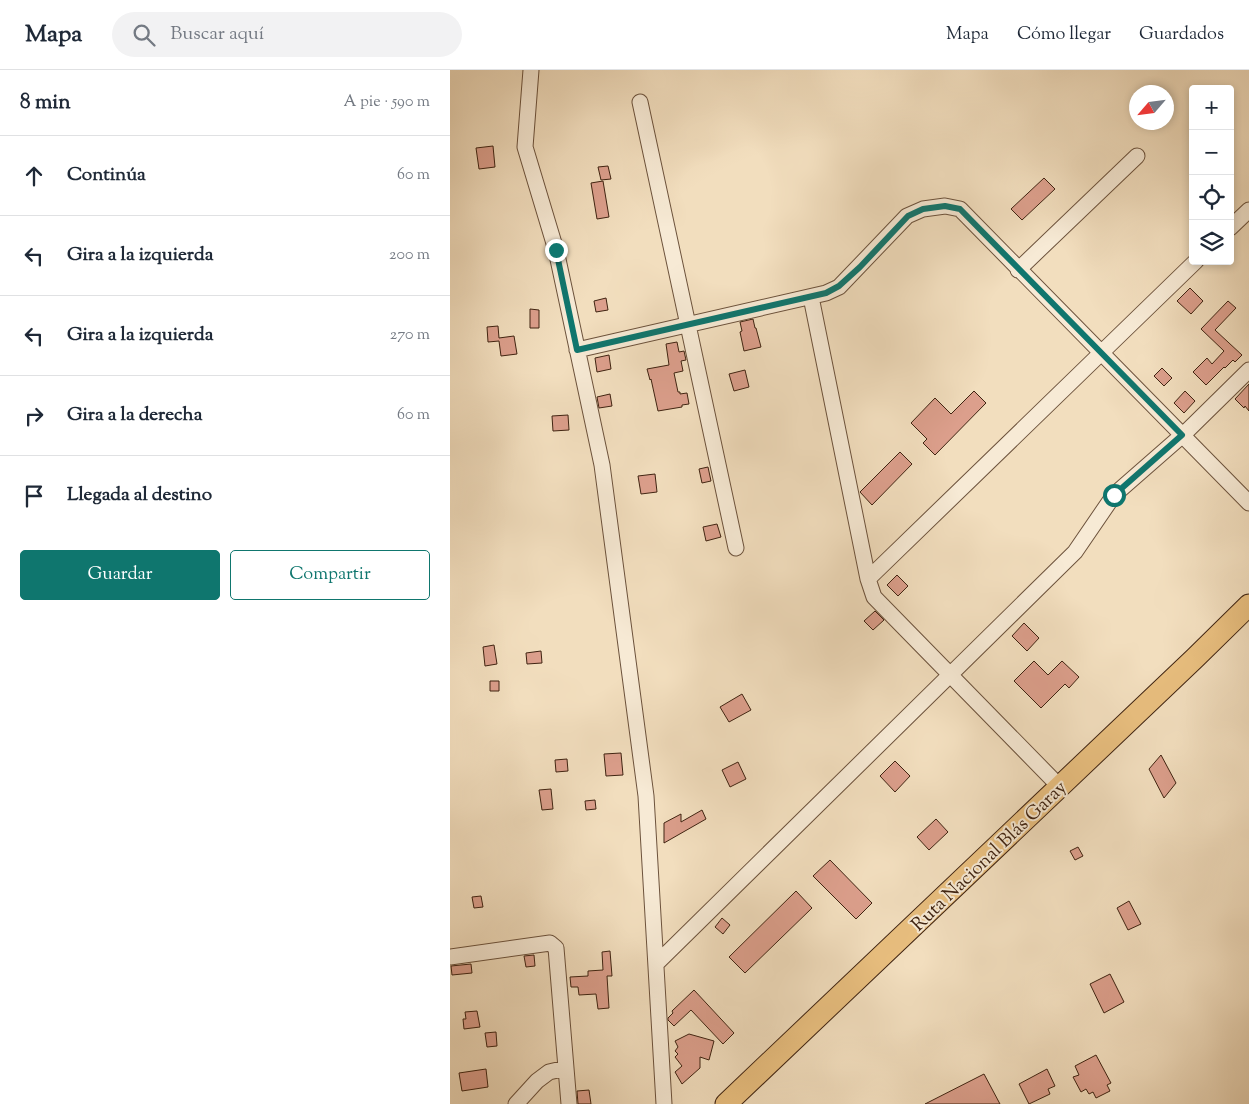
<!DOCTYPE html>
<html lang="es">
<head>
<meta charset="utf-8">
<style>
  body { margin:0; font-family:"Sorts Mill Goudy",serif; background:#f2f2f3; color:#1f2937 }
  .controls { position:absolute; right:15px; top:15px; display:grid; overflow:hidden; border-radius:5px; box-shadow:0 2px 8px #0003 }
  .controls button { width:45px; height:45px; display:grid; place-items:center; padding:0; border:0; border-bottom:1px solid #e0e1e3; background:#fff; color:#1f2937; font:25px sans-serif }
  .compass { position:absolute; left:679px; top:15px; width:45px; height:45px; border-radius:50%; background:#fff; box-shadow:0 2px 8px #0003; rotate:242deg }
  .stop { position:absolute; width:15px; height:15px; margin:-11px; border:4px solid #0f766e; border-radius:50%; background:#fff }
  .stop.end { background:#0f766e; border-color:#fff; box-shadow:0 1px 5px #0008 }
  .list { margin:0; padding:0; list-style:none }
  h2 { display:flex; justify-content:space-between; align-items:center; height:65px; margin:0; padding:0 20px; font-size:21px }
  h2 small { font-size:16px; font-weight:400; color:#747a83 }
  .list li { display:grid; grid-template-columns:32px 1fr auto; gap:15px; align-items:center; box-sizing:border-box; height:80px; padding:0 20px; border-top:1px solid #e0e1e3 }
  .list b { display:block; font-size:19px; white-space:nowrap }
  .list em { font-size:16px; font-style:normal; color:#747a83 }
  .actions { display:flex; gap:10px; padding:15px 20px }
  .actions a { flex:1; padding:11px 0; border:1px solid #0f766e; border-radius:5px; text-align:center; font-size:18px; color:#0f766e }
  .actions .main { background:#0f766e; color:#fff }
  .icon { flex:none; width:28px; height:28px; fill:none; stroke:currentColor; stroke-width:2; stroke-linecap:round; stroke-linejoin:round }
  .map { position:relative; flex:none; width:799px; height:1034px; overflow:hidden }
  header { display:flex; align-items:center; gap:30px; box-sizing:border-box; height:70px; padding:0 25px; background:#fff; border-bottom:1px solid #e0e1e3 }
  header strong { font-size:24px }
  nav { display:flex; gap:28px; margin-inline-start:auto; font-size:18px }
  .search { width:350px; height:45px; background:#f2f2f3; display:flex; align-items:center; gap:12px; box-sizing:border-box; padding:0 18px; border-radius:28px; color:#747a83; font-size:19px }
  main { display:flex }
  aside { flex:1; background:#fff }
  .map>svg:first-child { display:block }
  .building { fill:#dc9f8c; stroke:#3f2311 }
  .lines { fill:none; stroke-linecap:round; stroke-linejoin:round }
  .minor-casing { stroke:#6c523c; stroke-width:17 }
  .highway-casing { stroke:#3f2311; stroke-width:23 }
  .minor { stroke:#f7ead5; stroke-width:15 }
  .highway { stroke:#e9bf7f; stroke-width:21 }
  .route { stroke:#0f766e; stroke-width:6 }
  .labels { text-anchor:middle; stroke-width:4; stroke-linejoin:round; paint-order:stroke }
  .street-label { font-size:19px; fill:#3f2311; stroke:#f7ead5 }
</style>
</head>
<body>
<header>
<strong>Mapa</strong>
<div class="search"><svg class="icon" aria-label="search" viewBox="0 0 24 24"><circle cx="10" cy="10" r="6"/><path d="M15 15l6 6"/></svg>Buscar aquí</div>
<nav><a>Mapa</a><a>Cómo llegar</a><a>Guardados</a></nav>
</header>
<main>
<aside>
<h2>8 min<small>A pie · 590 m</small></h2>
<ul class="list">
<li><svg class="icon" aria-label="ahead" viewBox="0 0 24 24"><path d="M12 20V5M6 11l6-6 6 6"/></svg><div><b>Continúa</b></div><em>60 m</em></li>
<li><svg class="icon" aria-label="left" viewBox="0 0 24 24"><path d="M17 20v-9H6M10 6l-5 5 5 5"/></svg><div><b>Gira a la izquierda</b></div><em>200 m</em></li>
<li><svg class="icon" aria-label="left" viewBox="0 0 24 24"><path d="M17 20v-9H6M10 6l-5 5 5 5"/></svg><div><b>Gira a la izquierda</b></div><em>270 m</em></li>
<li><svg class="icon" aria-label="right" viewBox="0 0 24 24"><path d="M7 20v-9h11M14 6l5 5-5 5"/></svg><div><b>Gira a la derecha</b></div><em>60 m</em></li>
<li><svg class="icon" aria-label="arrive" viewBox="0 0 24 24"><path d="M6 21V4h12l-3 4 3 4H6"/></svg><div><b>Llegada al destino</b></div></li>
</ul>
<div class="actions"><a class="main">Guardar</a><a>Compartir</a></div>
</aside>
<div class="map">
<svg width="799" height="1034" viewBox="0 0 799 1034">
  <rect width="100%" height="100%" fill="#f2debe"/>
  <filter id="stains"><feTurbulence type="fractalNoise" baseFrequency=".004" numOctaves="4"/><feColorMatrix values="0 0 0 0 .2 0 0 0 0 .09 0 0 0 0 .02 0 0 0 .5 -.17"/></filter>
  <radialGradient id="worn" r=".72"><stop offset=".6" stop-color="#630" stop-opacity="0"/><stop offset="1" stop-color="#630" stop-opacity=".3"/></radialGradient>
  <path class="building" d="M43 76 45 97 29 99 26 78Z
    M158 96 161 109 151 110 148 97Z
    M594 108 605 119 572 150 561 139Z
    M153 111 159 147 147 149 141 113Z
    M740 218 753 231 741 244 727 231Z
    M156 228 158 240 146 242 144 231Z
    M778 231 786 238 765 260 792 285 785 292 783 290 775 298 774 297 756 315 743 302 757 288 762 294 774 281 751 259Z
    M80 239 89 240V258H80Z
    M303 249 305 258H306L311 277 294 281 290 262 292 261 290 252Z
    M48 256 49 268 64 266 67 284 51 286 49 271 38 272 37 257Z
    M227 272 229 282 234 281 236 290 231 291 233 301 224 303 228 322H230V324L237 323 239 334 232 335V337L208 341 201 309 200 310 197 299 219 295 216 274Z
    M159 285 161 299 147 302 145 288Z
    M712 298 722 308 714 316 704 306Z
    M295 300 299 317 284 321 279 304Z
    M799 314V341L795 336 794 338 785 329Z
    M524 321 536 333 485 385 473 373 477 369 461 353 485 328 501 344Z
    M735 321 745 331 734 343 724 333Z
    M160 324 162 336 149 338 147 327Z
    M118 345 119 360 103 361 102 346Z
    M450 382 462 394 422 435 410 422Z
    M258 397 261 411 252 413 249 399Z
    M205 404 207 422 191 424 188 406Z
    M267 454 271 467 256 471 253 457Z
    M447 505 458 516 448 526 437 515Z
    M425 541 434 550 423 560 414 551Z
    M574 553 589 568 577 581 562 566Z
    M44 575 47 594 35 596 33 577Z
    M91 581 92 593 77 594 76 583Z
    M584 591 598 605 612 591 629 607 619 618 615 614 591 638 564 611Z
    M40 611H49V621H40Z
    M292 624 301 640 279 652 270 637Z
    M171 683 173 705 156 706 154 684Z
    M711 685 726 713 714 728 699 699Z
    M117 689 118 701 106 702 105 690Z
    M445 691 460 706 445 722 430 706Z
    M288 692 296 709 280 717 272 700Z
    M101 719 103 739 92 740 89 720Z
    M145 730 146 739 136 740 135 731Z
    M252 740 256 749 214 773V753L231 744V752Z
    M486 749 498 762 479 780 467 767Z
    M628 777 633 786 625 790 620 781Z
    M380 790 422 833 406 849 363 806Z
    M346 821 362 838 295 903 279 887Z
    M31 826 33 837 24 838 22 827Z
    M679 831 691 854 678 860 667 838Z
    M272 848 280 855 273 864 265 857Z
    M160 881 162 906H157L159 938 148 939 146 924 129 925 128 917H121L120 907 138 906V901L153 900 152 882Z
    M84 885 85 896 76 897 74 886Z
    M21 894 22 903 2 905 1 896Z
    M660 904 674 932 654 943 640 914Z
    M244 920 284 963 273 974 241 940 224 956 218 950V948L223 943 222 941Z
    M27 941 30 957 14 959 13 949H16L15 942Z
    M46 962 47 976 37 977 35 963Z
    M239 964 264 971 259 990 250 987V998L232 1014 225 1002 232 996 225 987 228 984 225 981 228 977 225 971Z
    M646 985 661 1013 657 1015 660 1021 646 1028 643 1022 639 1024 636 1019 631 1022 623 1007 629 1005 625 996Z
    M36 999 38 1017 12 1021 9 1003Z
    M597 999 605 1016 598 1019 600 1024 579 1034 569 1014Z
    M534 1004 550 1034H475Z
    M139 1020 141 1034H128L127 1021Z"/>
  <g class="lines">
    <g class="minor-casing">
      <path id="minor" d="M81 0 75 77 106 180 152 395 196 726 214 1034
        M190 32 286 478
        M780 158 799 140
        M568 200 687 86
        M361 227 418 509 424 527 610 717
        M127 280 376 223 389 217 457 146 473 139 495 136 510 139 799 433
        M418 509 746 191
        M0 887 100 873 106 878 119 1034
        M206 894 625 482 664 425 736 362 799 300
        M66 1034 87 1011 99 1002 116 998"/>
    </g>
    <g class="highway-casing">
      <path id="highway" d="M276 1034 745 588 799 535"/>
    </g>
    <use href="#minor" class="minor"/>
    <use href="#highway" class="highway"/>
  </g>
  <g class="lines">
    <path class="route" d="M106 180 127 280 376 223 389 216 410 197 458 146 473 139 495 136 510 139 732 365 664 425"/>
  </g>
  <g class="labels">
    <g class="street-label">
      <text transform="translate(538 785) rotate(-44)" y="7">Ruta Nacional Blás Garay</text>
    </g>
  </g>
  <rect width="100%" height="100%" filter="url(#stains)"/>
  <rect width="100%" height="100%" fill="url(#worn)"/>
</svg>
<div class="controls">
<button>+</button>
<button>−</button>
<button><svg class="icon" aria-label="locate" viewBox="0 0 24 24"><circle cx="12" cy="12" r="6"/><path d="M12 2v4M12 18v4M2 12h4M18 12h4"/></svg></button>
<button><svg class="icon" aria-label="layers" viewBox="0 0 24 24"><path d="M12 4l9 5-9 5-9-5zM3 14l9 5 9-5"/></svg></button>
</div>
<svg class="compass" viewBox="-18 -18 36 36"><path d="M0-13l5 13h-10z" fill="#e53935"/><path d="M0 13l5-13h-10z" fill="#747a83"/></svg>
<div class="stop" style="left:664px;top:425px"></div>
<div class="stop end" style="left:106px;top:180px"></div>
</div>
</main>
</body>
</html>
